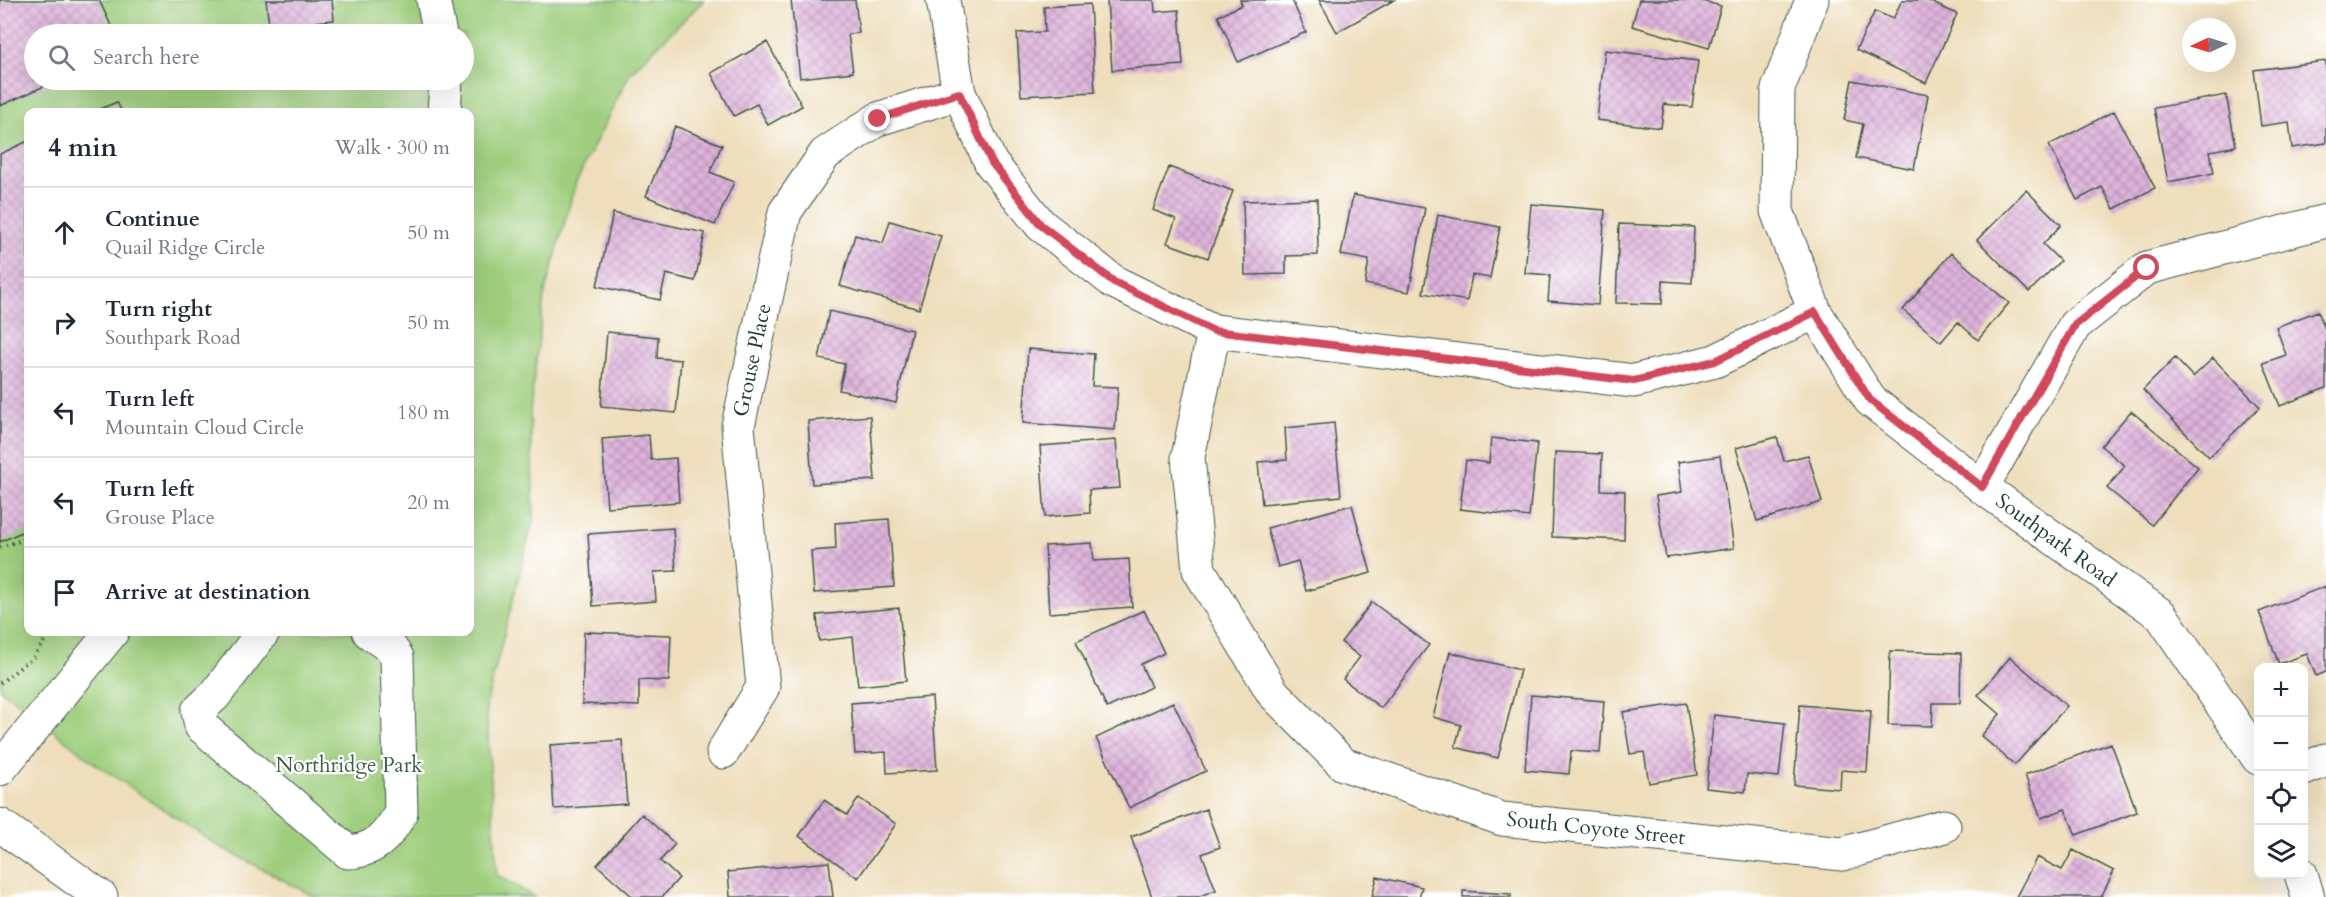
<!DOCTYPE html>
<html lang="en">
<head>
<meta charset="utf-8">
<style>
  body { margin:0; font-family:Cardo,serif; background:#f6f6f7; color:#1f2937 }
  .controls { position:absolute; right:18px; bottom:18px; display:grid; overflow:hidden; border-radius:12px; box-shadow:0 6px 24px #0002 }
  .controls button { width:54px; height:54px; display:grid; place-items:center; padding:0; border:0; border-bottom:2px solid #e0e1e3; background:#fff; color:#1f2937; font:30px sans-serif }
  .compass { position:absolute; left:2182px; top:18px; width:54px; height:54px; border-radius:50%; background:#fff; box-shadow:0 6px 24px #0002; rotate:266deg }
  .stop { position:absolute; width:18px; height:18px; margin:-14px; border:4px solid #d1495b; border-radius:50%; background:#fff }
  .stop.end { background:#d1495b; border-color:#fff; box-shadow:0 2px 6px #0008 }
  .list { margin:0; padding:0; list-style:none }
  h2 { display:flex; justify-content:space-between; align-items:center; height:78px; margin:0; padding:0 24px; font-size:26px }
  h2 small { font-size:20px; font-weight:400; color:#747a83 }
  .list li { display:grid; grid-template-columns:39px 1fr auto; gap:18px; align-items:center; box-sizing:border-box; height:90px; padding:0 24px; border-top:2px solid #e0e1e3 }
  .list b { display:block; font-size:22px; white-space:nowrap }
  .list p { margin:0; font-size:20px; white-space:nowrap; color:#747a83 }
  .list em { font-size:20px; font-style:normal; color:#747a83 }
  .icon { flex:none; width:33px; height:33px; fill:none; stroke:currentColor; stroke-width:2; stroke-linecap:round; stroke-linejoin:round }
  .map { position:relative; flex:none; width:2326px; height:897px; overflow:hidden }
  .search { position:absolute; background:#fff; box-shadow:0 6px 24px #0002; left:24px; top:24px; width:450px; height:66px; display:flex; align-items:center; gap:15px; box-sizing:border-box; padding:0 21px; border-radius:33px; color:#747a83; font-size:22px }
  .panel { position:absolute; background:#fff; box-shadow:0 6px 24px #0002; left:24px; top:108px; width:450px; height:528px; border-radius:12px }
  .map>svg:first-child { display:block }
  .green { fill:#9ece7d; stroke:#5e8658; stroke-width:1.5; fill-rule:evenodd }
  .building { fill:url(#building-cross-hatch) }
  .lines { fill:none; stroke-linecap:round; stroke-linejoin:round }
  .minor-casing { stroke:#3e5548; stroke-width:35 }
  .major-casing { stroke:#3e5548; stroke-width:35 }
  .path { stroke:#3e5548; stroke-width:4; stroke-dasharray:1.5 4.5; stroke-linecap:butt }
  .minor { stroke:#fff; stroke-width:33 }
  .major { stroke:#fff; stroke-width:33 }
  .route { stroke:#d1495b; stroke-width:8 }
  .labels { text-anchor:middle; stroke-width:4.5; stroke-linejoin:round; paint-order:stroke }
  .street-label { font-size:21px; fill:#1f3d34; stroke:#fff }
  .park-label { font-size:21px; fill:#3f6146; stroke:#fff }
</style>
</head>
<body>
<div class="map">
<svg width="2326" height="897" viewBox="0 0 2326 897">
  <defs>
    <pattern id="building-cross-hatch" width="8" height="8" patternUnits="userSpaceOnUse" patternTransform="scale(1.5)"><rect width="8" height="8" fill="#dfb3dc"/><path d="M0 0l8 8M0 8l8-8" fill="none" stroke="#b493b3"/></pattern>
  </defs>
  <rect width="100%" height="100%" fill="#fff"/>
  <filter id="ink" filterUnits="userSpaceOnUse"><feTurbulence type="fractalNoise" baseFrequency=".0167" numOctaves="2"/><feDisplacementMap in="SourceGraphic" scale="12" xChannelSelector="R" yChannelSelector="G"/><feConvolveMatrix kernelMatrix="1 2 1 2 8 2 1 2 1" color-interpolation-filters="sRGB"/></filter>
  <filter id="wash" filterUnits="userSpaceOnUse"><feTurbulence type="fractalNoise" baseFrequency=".008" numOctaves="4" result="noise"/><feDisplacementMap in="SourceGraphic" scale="24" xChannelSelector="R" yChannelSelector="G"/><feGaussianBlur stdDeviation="1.35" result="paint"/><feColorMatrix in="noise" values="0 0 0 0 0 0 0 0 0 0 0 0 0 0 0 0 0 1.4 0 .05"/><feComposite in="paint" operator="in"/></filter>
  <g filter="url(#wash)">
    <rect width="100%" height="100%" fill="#eedebc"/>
    <path class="green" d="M0 0H704L630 73 576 182 544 296 530 411 534 517 486 705 497 875 535 897H315L217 845 97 765 0 689ZM34 34H464V80H34ZM28 112H470V632H28Z"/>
    <g id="blocks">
      <path class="building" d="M0 0H99L115 34H34V80H58L0 106Z
        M266 0H332L334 20 316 22 317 34H270Z
        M791 0H855L859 33 848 34 853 72 800 78Z
        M1107 0H1154L1155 12 1179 10 1183 65 1112 70Z
        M1240 0H1292L1306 32 1238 62 1218 16 1242 5Z
        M1319 0H1394L1337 32Z
        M1639 0H1699L1721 6 1709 48 1632 26Z
        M1902 0H1926L1957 14 1926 83 1856 50 1875 11 1893 19Z
        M1090 4 1095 92 1021 96 1017 33 1045 32 1044 7Z
        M767 42 802 106 768 125 757 104 734 116 711 73Z
        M1605 50 1698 61 1692 107 1664 104 1661 128 1597 120Z
        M2326 61V143L2292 148 2289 122 2261 126 2254 70Z
        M1852 80 1928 95 1914 169 1856 158 1863 124 1844 120Z
        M2226 95 2236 146 2210 151 2214 173 2168 182 2154 108Z
        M117 102 122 112H93Z
        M2114 111 2155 188 2114 209 2102 187 2077 200 2049 145Z
        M675 126 722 145 710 172 734 182 715 225 646 196Z
        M28 141V529L0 542V154Z
        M1169 167 1233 191 1208 258 1167 243 1176 219 1153 210Z
        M2026 190 2061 225 2043 244 2060 261 2029 292 1977 240Z
        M1353 195 1425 208 1409 292 1365 284 1369 260 1341 255Z
        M1317 199 1318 255 1286 256V274L1245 275 1243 201Z
        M1531 204 1605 210 1598 305 1548 301 1550 275 1525 273Z
        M613 213 705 233 695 281 666 274 660 300 597 286Z
        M1438 215 1500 227 1490 278 1472 275 1467 301 1423 293Z
        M890 221 941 236 919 309 840 286 855 235 883 243Z
        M1619 224 1694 227 1692 283 1663 281 1662 304 1616 303Z
        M1951 253 2009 303 1978 340 1958 322 1941 342 1903 310Z
        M829 311 912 330 896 403 839 390 845 364 819 359Z
        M2318 311 2326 332V388L2280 406 2263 363 2286 355 2276 327Z
        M607 332 658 337 657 358 681 360 676 413 601 406Z
        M1028 349 1094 354 1092 386 1118 387 1115 430 1023 423Z
        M2175 358 2193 377 2213 358 2260 407 2209 457 2143 390Z
        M2131 411 2198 467 2152 525 2107 488 2125 466 2101 446Z
        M870 416 875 480 812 484 808 421Z
        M1334 423 1341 496 1262 504 1258 462 1287 460 1285 428Z
        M649 435 651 460 676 458 679 502 607 507 602 439Z
        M1777 437 1784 461 1808 455 1822 502 1757 521 1736 448Z
        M1491 438 1537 443 1529 517 1460 509 1466 460 1489 463Z
        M1116 440 1120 488 1089 490 1090 513 1045 517 1040 446Z
        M1555 452 1602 454 1601 490 1625 491 1624 540 1552 537Z
        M1720 456 1734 548 1666 558 1656 496 1682 492 1678 462Z
        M1352 505 1371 573 1306 591 1298 561 1278 567 1267 528Z
        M889 519 894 587 814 593 811 551 836 549 835 523Z
        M673 528 676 571 654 572 656 601 593 606 588 534Z
        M1092 543 1094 561 1129 559 1132 607 1049 613 1045 546Z
        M2326 586V672L2316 676 2307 654 2279 664 2259 612Z
        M1372 602 1429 645 1381 708 1343 679 1360 657 1341 642Z
        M899 608 906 681 858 686 853 637 819 641 817 615Z
        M1144 610 1164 653 1141 664 1151 687 1107 708 1076 641Z
        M584 632 671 635 669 681 639 680V706L582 704Z
        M1890 651 1961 653 1960 703H1933L1932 726 1888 725Z
        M1450 652 1520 670 1498 758 1455 747 1461 725 1433 717Z
        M2010 657 2067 706 2015 765 1981 736 2000 714 1978 695Z
        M1531 695 1604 701 1600 753 1571 751 1569 774 1525 770Z
        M932 697 937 770 887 773 886 752 855 754 851 703Z
        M1173 702 1206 771 1129 808 1096 738Z
        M1686 703 1697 775 1649 783 1644 752 1630 754 1623 712Z
        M1800 705 1871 711 1867 772 1841 770 1840 789 1794 785Z
        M1714 715 1785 723 1779 777 1747 774 1745 792 1706 788Z
        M622 740 627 804 554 809 550 745Z
        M2111 743 2137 812 2076 835 2065 809 2041 818 2025 775Z
        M859 798 896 824 858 878 799 836 824 800 847 815Z
        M1206 809 1220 847 1202 854 1216 890 1197 897H1152L1131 837Z
        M642 814 675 844 660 861 679 878 662 897H633L597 865Z
        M2073 850 2114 871 2101 897H2016L2037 857 2062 870Z
        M829 862 833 897H730L728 872Z
        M1377 877 1422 887 1419 897H1372Z
        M1463 891 1511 894V897H1463Z"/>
    </g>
  </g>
  <g filter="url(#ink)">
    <use href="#blocks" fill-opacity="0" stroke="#3e5548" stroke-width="1.5"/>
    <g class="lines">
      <g class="minor-casing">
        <path id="minor" d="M433 0 440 34
          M943 0 959 93 991 163 1041 225 1114 282 1214 331 1634 381 1715 361 1815 312
          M1812 0 1778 89 1777 211 1815 312 1870 400 1982 487 2161 615 2258 758
          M444 112 446 80
          M1214 331 1188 457 1199 570 1273 693 1343 764 1502 819 1842 854 1944 826
          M1982 487 2075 325 2147 268 2326 221
          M263 632 215 695 198 711 201 726 348 852C375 851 389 835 401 812L397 657 390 647 369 632
          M723 752 763 687 738 426 785 212 825 154 878 119 959 93
          M0 769 112 632
          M2304 769 2326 760
          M2301 874 2308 897"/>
      </g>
      <g class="major-casing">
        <path id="major" d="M0 825 101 897"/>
      </g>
      <path class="path" d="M0 547 28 538
        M0 683 35 656 50 632"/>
      <use href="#minor" class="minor"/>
      <use href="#major" class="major"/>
    </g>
  </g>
  <g class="lines" filter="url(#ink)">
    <path class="route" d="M878 119 959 93 992 163 1041 225 1114 282 1214 331 1634 381 1715 361 1815 312 1870 400 1982 487 2075 325 2147 268"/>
  </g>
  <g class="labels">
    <g class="street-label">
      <text transform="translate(752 360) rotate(-78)" y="7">Grouse Place</text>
      <text transform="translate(2056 540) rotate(36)" y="7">Southpark Road</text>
      <text transform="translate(1596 828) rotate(6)" y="7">South Coyote Street</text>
    </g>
    <g class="park-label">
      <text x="349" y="772">Northridge Park</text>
    </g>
  </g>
</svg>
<div class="controls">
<button>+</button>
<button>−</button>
<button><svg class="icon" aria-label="locate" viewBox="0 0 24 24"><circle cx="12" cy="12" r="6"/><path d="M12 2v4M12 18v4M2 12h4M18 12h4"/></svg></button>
<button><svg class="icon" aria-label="layers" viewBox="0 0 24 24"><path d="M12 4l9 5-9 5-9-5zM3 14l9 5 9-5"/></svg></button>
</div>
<svg class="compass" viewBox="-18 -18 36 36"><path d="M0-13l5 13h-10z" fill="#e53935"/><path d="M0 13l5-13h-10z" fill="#747a83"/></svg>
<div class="stop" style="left:2147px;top:268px"></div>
<div class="stop end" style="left:878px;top:119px"></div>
<div class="search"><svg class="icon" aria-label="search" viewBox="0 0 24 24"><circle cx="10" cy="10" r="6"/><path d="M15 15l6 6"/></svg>Search here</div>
<section class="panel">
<h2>4 min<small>Walk · 300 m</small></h2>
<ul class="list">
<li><svg class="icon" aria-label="ahead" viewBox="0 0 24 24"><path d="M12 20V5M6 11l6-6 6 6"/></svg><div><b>Continue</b><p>Quail Ridge Circle</p></div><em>50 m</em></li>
<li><svg class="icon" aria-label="right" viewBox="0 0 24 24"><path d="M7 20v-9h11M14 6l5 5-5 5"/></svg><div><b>Turn right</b><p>Southpark Road</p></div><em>50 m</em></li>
<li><svg class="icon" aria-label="left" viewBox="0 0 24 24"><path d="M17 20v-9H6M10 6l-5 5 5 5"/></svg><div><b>Turn left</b><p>Mountain Cloud Circle</p></div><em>180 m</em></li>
<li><svg class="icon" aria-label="left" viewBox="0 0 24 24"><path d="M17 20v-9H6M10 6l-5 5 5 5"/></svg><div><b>Turn left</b><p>Grouse Place</p></div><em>20 m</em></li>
<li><svg class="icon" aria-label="arrive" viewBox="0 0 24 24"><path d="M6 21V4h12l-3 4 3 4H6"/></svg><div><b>Arrive at destination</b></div></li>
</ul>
</section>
</div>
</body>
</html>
